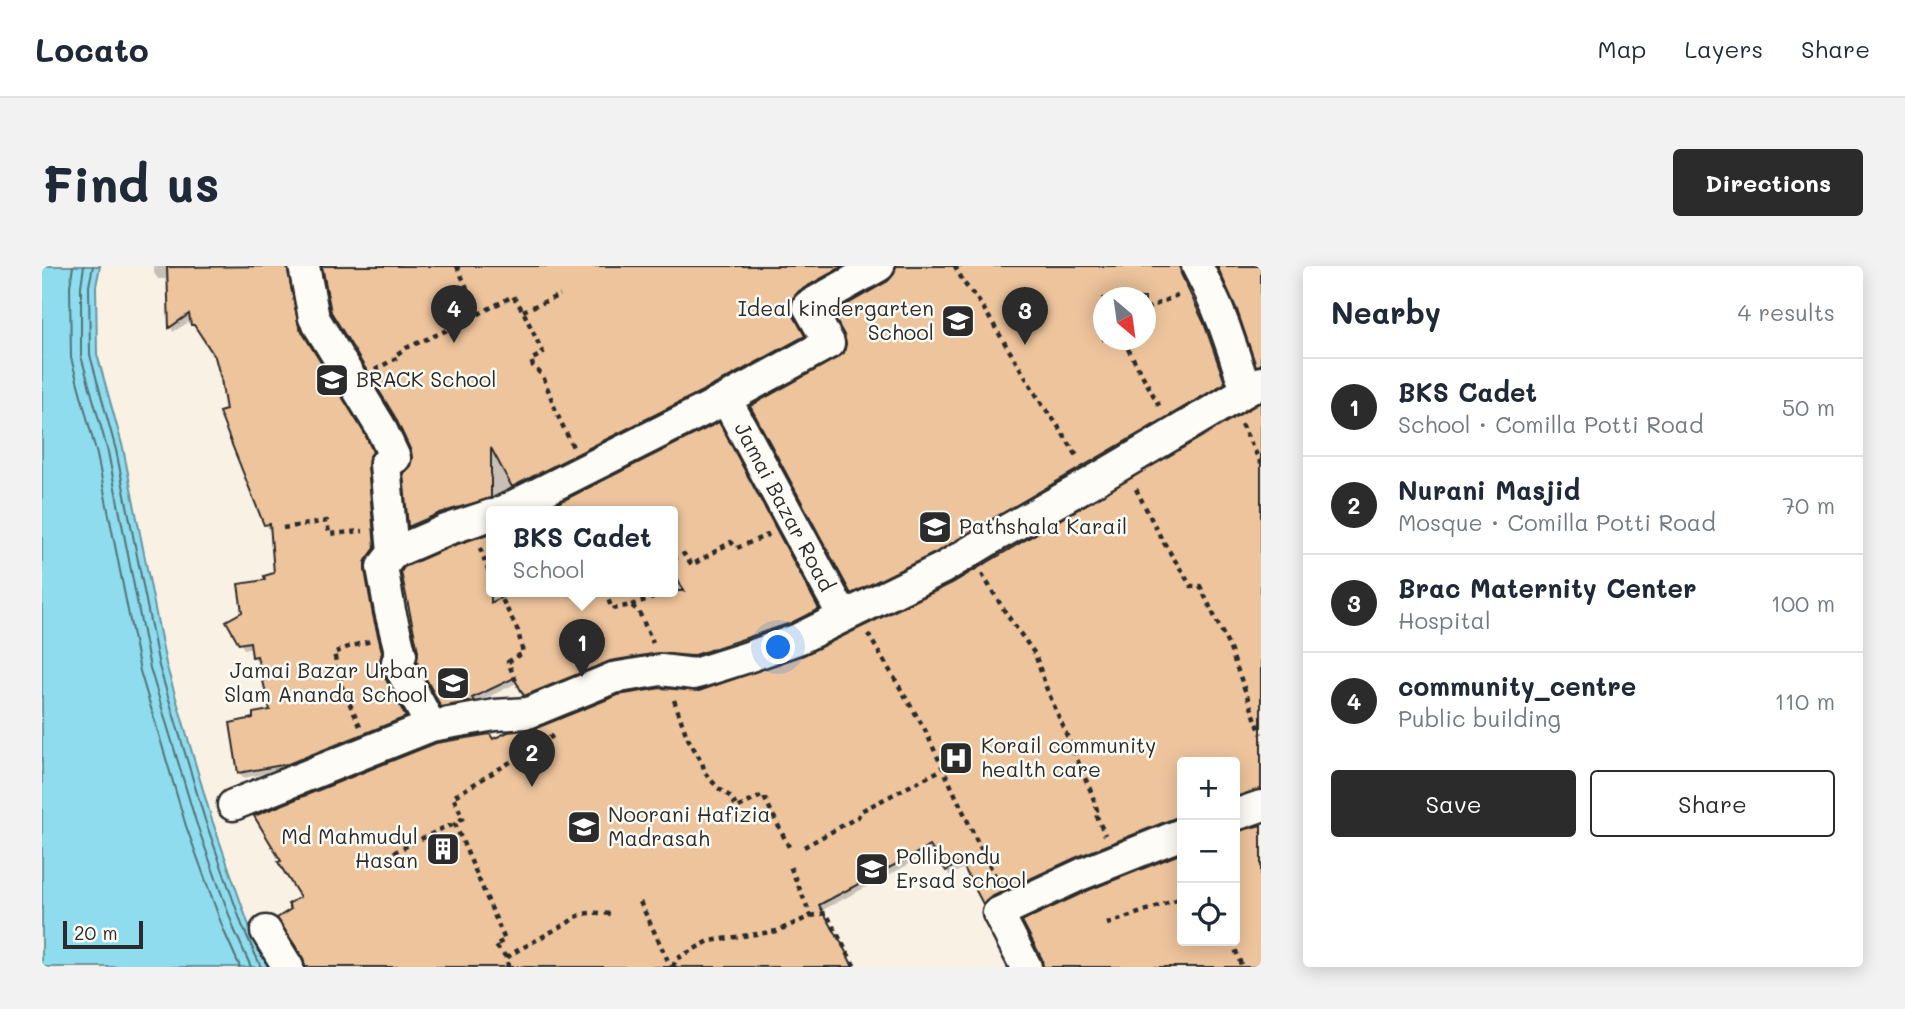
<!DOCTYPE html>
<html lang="en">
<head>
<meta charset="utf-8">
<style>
  body { margin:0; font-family:Mali,sans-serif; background:#f2f2f3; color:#1f2937 }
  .controls { position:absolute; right:21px; bottom:21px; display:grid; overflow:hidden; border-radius:7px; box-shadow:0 4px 18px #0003 }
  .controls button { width:63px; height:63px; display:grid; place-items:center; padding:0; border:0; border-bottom:2px solid #e0e1e3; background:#fff; color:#1f2937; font:35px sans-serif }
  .compass { position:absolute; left:1051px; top:21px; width:63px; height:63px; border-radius:50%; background:#fff; box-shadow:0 4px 18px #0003; rotate:151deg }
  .scale { position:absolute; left:21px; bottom:18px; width:80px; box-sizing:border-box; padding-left:7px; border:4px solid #2b2b2b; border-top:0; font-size:19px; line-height:24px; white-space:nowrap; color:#2b2b2b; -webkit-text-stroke:5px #fdfcf7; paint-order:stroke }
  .you { position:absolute; left:737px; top:382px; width:24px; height:24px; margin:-18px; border:5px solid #fff; border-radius:50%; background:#1a73e8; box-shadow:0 0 0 10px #1a73e833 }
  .badge { display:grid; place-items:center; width:46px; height:46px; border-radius:50%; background:#2b2b2b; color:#fff; font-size:23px; font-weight:700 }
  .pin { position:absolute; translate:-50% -58px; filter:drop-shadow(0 2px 4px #0008) }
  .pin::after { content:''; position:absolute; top:37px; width:24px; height:21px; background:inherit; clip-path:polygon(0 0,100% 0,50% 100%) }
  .popup { position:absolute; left:444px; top:240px; width:192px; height:91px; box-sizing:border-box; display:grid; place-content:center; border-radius:7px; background:#fff; filter:drop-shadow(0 2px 5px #0005); font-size:23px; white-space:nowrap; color:#747a83 }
  .popup b { font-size:26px; color:#1f2937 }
  .popup::after { content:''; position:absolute; left:50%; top:100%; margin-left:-14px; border:14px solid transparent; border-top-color:#fff }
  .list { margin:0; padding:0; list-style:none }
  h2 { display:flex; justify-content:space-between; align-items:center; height:91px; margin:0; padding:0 28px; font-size:30px }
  h2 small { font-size:23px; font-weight:400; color:#747a83 }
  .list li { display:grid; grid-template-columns:46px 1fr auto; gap:21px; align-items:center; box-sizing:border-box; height:98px; padding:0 28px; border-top:2px solid #e0e1e3 }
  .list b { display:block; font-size:26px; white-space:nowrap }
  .list p { margin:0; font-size:23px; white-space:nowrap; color:#747a83 }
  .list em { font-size:23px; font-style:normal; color:#747a83 }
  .actions { display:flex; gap:14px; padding:21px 28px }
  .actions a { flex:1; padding:16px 0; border:2px solid #2b2b2b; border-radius:7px; text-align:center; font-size:24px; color:#2b2b2b }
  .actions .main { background:#2b2b2b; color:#fff }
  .icon { flex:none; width:38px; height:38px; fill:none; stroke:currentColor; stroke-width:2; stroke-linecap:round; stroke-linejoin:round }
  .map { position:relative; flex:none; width:1219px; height:701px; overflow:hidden; border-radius:7px }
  header { display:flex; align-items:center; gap:42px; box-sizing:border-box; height:98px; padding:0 35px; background:#fff; border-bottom:2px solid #e0e1e3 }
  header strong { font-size:33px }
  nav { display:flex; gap:38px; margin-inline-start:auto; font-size:24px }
  .intro { display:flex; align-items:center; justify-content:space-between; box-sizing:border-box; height:168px; padding:0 42px }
  h1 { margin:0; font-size:49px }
  .button { padding:18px 32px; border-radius:7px; background:#2b2b2b; color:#fff; font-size:24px; font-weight:700 }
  main { display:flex; gap:42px; padding:0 42px }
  aside { flex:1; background:#fff; border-radius:7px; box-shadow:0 4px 18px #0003 }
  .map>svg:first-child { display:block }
  .water { fill:#8edced; stroke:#66959f; stroke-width:2 }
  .shadow { fill:#0003; fill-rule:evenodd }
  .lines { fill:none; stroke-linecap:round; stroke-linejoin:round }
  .shore { stroke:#537279; stroke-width:2 }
  .building { fill:#edc49c; stroke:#2b2b2b; stroke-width:2; fill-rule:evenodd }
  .street-casing { stroke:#2b2b2b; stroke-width:35 }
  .path { stroke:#2b2b2b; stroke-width:4.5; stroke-dasharray:5 5; stroke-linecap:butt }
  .street { stroke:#fdfcf7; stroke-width:30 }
  .labels { text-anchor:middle; stroke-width:5; stroke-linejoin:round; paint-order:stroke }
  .poi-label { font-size:21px; fill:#2b2b2b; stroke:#fdfcf7; text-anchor:start }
  .street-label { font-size:21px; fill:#2b2b2b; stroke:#fdfcf7 }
</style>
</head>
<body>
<header>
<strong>Locato</strong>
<nav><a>Map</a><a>Layers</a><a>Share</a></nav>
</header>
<div class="intro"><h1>Find us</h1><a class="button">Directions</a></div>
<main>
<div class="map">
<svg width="1219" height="701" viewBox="0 0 1219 701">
  <rect width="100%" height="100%" fill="#faf1e5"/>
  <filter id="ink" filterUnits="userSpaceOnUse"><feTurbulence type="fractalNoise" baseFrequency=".0143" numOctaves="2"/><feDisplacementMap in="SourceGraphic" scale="14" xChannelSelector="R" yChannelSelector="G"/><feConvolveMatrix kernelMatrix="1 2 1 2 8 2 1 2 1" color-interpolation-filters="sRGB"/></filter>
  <g filter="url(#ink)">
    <path class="water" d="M0 0H58L54 20 55 88 81 182 124 398 169 551 206 657 226 701H0Z"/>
    <path class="shadow" d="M112 0H248L247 10 259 68 325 176 333 193 329 197 328 206 335 288 325 302V311L333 356 342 393 340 402 342 411 366 457 249 503 201 512 198 507 190 458 213 454 231 446 218 396H215L212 391 211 381 202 383 186 355 202 347 226 315 234 309 230 264H227L225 260 237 259 186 145 175 92 157 63 154 64 150 54 131 66 129 61 127 17H125L123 13H116L112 7Z
      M282 0H814L754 36 751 46 753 55 764 76 454 237 371 266 368 261 363 208 370 201 371 184Z
      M856 0H1141L1140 7 1142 15 1165 65 1185 123 896 292 813 332 710 141 803 88 847 17 853 10ZM1062 32H1104V74H1062Z
      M1219 138V528L1193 537V496H1140V556L945 642 923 601 908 610 892 585 779 645 810 701H285L252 644 260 632 450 475 657 426 763 391 910 319Z
      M676 159 779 349 654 395 487 434 477 416 432 438 403 445 376 395 449 269V325H631V245Z
      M1219 560V701H1003L1048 626 1140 589V675H1193V568Z"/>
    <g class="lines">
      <path class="shore" d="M31 0 28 20 29 92 55 189 98 405 144 560 182 665 198 701
        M42 0 39 20V90L66 186 108 402 154 556 192 663 209 701
        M51 0 47 20 48 89 74 184 117 400 163 554 200 659 219 701"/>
    </g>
    <path class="building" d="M245 0 257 61 323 168 331 186 327 191 326 200 333 282 323 296V304L331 349 340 386 338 395 339 404 364 451 246 498 196 507 188 457 211 452V447L228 444 215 390 210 391 208 376 197 378 184 355 200 346 196 318 223 314 222 310 232 307 228 258 222 259 177 146 184 144 179 113 173 91 152 59H149L147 48 127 62 125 1Z
      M280 0H801L757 25 751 32 749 41 751 48 763 70 676 117 470 221 449 182V232L398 247 366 261 361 207 368 200 370 192 369 185 353 151 289 46Z
      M854 0H1138L1139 8 1162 57 1183 117 893 287 809 328 708 140 795 92 802 87 804 78 802 69 790 47 846 15 852 8ZM1061 32H1103V74H1061Z
      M1175 0H1219V99L1214 100 1195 44Z
      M1219 136V523L1193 531V496H1140V551L1133 552 1033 592 949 631 941 638 919 596 904 605 888 580 777 639 799 676 811 701H263L261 692 235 652 249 643 246 638 258 631 236 596 239 595 212 550 394 477 448 468 451 473 466 466 492 463 576 429 619 422 657 425 762 389 910 317Z
      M677 156 777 343 749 357 650 390 616 387 568 395 482 430 472 412 430 432 432 435 399 441 375 396 376 385 359 306 362 301 410 280 449 267V337L471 325H642L631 304V245H500Z
      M1219 559V701H1001L1000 693 980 655 1047 624 1140 587V675H1193V566Z"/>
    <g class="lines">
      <g class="street-casing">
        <path id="street" d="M262 0 272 52 338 160 353 192 343 198 351 287 340 301 348 345 359 389 355 396 389 460
          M1155 0C1169 26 1181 54 1190 82 1195 96 1198 110 1205 124
          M684 133 801 350
          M461 245 684 133 787 77 766 40 837 0
          M351 287 404 264 449 249
          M191 539 389 460 453 449 486 447 571 412 619 404 652 408 703 392 756 373 901 302 952 271 1050 216 1219 116
          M1193 549 1219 540
          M224 665 246 701
          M984 701 956 647 1040 608 1140 568"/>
      </g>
      <path class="path" d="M415 0 436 47
        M913 0 922 17 939 38 1001 140 1012 154 1037 193
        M1104 43 1140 27
        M481 45 518 29
        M1081 74 1119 143
        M333 104 356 91 355 88 364 82 410 62 471 30 481 45 501 87 489 94 491 100 501 110 515 148 531 181
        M1199 158 1219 197
        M1094 223 1119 272 1149 320H1158L1188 383 1219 468
        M241 262 285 255 287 268 321 265
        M438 282 449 311
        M631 294 642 288 650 299 689 276 695 282 728 268
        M940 308 965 349 993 388 1004 421 1050 528 1055 544 1053 546 1063 569
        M631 318 633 324 631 325
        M456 325 476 365 481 387 466 396 476 420
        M563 325 570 343 589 339 597 346 611 377
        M589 339 629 325
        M826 368 882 462 935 575 957 617
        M632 434 645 471 660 496 663 507 676 522 689 531 695 542 721 529 747 581
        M318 460 300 421 292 387 306 381 329 375
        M762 581 816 551 819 545 901 503
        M343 591 401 562 413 558
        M598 636 629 701
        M769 650 784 647 813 701
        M1065 658 1140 632
        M1190 675 1200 701
        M465 692 471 687 527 656C540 645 552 646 568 648
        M466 701 465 692 453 679 463 674 413 558 421 552 411 531 511 470
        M631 701 634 693 667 675 735 665 769 650 748 600"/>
      <use href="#street" class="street"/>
    </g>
  </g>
  <defs>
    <g id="school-square" transform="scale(1.75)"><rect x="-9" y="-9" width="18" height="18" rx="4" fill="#2b2b2b" stroke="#fdfcf7"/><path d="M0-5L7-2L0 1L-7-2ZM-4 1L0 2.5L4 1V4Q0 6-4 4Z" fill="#fff"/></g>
    <g id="hospital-square" transform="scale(1.75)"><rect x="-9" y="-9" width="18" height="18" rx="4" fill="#2b2b2b" stroke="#fdfcf7"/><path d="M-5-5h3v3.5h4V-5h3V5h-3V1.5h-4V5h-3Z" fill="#fff"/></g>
    <g id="building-square" transform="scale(1.75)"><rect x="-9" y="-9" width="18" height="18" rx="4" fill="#2b2b2b" stroke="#fdfcf7"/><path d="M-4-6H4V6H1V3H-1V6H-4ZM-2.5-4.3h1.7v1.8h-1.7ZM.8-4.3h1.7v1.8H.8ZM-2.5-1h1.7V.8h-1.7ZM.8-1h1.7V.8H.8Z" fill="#fff"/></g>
  </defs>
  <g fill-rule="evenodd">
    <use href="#school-square" x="916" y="55"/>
    <use href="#school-square" x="290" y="114"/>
    <use href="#school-square" x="893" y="261"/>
    <use href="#school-square" x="411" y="417"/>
    <use href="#hospital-square" x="914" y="492"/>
    <use href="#school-square" x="542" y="561"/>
    <use href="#building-square" x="401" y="583"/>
    <use href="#school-square" x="830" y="603"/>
  </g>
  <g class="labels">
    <g class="poi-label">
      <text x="892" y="50" text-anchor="end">Ideal kindergarten<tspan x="892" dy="24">School</tspan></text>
      <text x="314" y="121">BRACK School</text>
      <text x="917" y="268">Pathshala Karail</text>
      <text x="386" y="412" text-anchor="end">Jamai Bazar Urban<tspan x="386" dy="24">Slam Ananda School</tspan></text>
      <text x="939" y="487">Korail community<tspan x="939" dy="24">health care</tspan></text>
      <text x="566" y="556">Noorani Hafizia<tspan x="566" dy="24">Madrasah</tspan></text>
      <text x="376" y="578" text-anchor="end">Md Mahmudul<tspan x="376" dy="24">Hasan</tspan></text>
      <text x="854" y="598">Pollibondu<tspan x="854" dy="24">Ersad school</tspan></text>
    </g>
    <g class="street-label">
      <text transform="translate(742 241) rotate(62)" y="7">Jamai Bazar Road</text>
    </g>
  </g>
</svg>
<div class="controls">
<button>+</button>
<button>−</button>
<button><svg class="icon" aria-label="locate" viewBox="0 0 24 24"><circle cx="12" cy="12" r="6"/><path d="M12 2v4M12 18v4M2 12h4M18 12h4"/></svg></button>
</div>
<svg class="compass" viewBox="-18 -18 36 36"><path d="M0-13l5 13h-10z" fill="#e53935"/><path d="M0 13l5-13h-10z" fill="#747a83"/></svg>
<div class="scale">20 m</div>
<div class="you"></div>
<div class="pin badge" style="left:540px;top:411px">1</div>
<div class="popup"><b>BKS Cadet</b>School</div>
<div class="pin badge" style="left:490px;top:521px">2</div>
<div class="pin badge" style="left:983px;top:79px">3</div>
<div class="pin badge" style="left:412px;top:77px">4</div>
</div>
<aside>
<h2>Nearby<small>4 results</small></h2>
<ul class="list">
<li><span class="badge">1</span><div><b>BKS Cadet</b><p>School · Comilla Potti Road</p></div><em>50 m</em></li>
<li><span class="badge">2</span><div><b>Nurani Masjid</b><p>Mosque · Comilla Potti Road</p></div><em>70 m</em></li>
<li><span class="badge">3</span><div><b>Brac Maternity Center</b><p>Hospital</p></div><em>100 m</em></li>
<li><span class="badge">4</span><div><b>community_centre</b><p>Public building</p></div><em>110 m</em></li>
</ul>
<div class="actions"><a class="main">Save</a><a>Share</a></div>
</aside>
</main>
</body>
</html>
